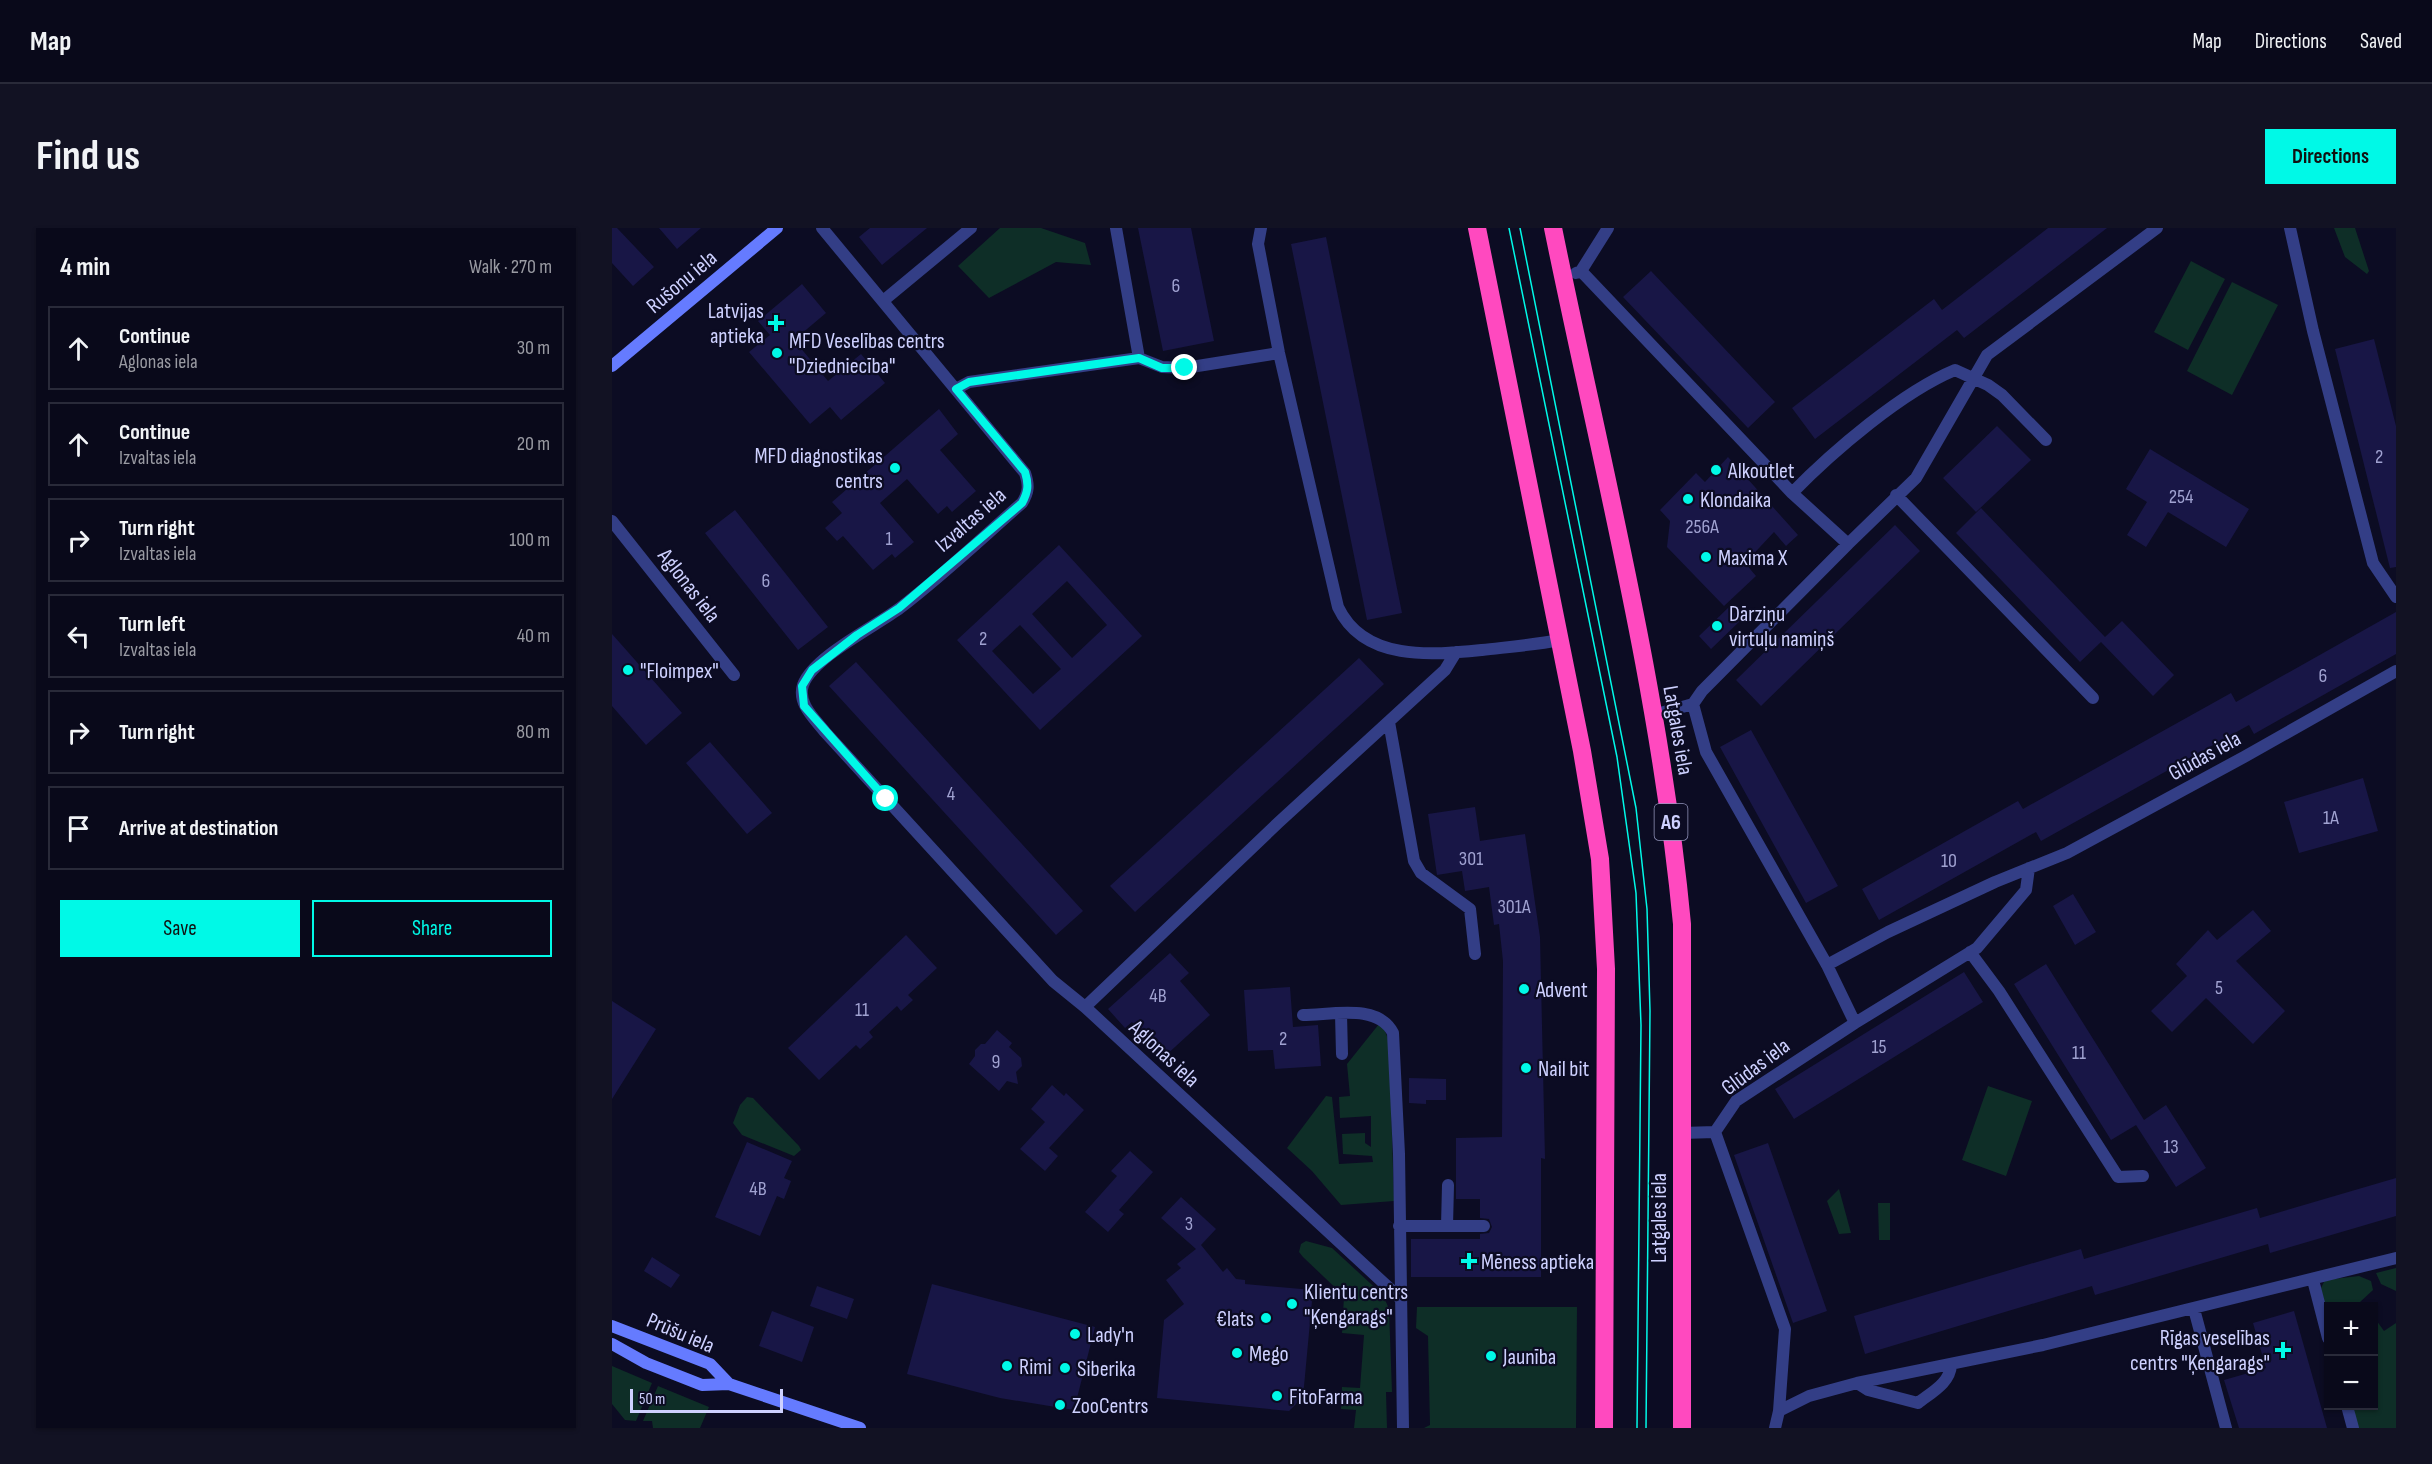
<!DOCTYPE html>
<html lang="en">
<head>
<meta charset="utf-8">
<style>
  body { margin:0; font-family:"Sofia Sans Condensed",sans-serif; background:#121223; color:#f1f3f6 }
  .controls { position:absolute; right:18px; bottom:18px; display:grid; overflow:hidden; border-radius:0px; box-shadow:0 2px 4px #0004 }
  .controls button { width:54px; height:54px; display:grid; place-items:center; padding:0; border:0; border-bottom:2px solid #292a39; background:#09091a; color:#f1f3f6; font:30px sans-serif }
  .scale { position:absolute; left:18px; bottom:15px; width:153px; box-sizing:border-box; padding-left:6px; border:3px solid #ced1ff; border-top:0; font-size:16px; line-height:21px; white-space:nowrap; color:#ced1ff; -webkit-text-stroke:4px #0c0c23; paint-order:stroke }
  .stop { position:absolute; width:18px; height:18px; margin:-14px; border:4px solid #00f9e7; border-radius:50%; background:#fff }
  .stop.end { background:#00f9e7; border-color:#fff; box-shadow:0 2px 6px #0008 }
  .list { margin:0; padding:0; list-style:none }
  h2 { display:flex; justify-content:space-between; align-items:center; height:78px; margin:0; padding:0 24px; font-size:26px }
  h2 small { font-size:20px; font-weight:400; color:#999aa2 }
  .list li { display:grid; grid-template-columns:39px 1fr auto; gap:18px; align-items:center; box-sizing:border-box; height:84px; margin:0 12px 12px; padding:0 12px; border:2px solid #292a39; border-radius:0px }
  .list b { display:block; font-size:22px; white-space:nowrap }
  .list p { margin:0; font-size:20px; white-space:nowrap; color:#999aa2 }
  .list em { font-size:20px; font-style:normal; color:#999aa2 }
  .actions { display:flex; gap:12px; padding:18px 24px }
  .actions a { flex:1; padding:14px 0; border:2px solid #00f9e7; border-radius:0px; text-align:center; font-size:21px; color:#00f9e7 }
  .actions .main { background:#00f9e7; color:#111 }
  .icon { flex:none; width:33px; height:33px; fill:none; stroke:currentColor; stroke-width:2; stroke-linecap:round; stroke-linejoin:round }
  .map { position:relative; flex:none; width:1784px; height:1200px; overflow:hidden; border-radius:0px }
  header { display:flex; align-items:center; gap:36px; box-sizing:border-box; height:84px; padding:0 30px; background:#09091a; border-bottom:2px solid #292a39 }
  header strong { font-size:28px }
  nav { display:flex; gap:33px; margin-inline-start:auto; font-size:21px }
  .intro { display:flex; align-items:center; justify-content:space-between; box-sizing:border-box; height:144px; padding:0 36px }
  h1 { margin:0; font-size:42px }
  .button { padding:15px 27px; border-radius:0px; background:#00f9e7; color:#111; font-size:21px; font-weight:700 }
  main { display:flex; gap:36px; padding:0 36px }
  aside { flex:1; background:#09091a; border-radius:0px; box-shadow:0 2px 4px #0004 }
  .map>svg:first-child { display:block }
  .green { fill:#0e2e27 }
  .building { fill:#181646; fill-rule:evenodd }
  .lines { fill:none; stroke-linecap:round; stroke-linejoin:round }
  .street { stroke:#333e86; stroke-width:12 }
  .secondary { stroke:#657bff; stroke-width:12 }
  .highway { stroke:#ff49bf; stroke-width:18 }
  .tram { stroke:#00f9e7; stroke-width:1.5 }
  .route { stroke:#00f9e7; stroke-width:8 }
  .poi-dot { fill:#00f9e7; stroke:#0c0c23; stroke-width:2 }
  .labels { text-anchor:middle; stroke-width:4.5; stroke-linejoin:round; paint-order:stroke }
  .number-label { font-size:20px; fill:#a0a2d1 }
  .shield { fill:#0c0c23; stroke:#9496bd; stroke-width:1.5 }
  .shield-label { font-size:21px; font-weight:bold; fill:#ced1ff }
  .street-label { font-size:22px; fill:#ced1ff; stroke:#0c0c23 }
  .poi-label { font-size:22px; fill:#ced1ff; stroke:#0c0c23; text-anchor:start }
</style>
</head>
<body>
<header>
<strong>Map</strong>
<nav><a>Map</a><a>Directions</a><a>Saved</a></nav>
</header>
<div class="intro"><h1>Find us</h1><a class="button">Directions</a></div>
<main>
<aside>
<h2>4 min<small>Walk · 270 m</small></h2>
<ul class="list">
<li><svg class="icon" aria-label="ahead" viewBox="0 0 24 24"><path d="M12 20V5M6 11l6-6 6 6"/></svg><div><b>Continue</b><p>Aglonas iela</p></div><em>30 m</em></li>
<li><svg class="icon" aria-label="ahead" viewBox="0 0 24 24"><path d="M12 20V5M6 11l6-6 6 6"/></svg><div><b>Continue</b><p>Izvaltas iela</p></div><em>20 m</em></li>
<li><svg class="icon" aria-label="right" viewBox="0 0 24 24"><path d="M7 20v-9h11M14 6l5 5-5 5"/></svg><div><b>Turn right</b><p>Izvaltas iela</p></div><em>100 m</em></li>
<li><svg class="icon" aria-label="left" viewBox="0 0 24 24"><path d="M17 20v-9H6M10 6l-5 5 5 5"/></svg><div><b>Turn left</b><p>Izvaltas iela</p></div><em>40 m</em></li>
<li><svg class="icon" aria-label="right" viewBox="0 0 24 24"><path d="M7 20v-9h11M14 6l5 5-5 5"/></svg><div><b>Turn right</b></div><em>80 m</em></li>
<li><svg class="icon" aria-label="arrive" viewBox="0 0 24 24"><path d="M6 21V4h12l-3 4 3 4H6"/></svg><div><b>Arrive at destination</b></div></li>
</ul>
<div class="actions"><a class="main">Save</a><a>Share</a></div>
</aside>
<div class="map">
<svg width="1784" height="1200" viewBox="0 0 1784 1200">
  <rect width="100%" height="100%" fill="#0c0c23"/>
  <path class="green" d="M388 0H429L473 15 479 37 444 34 377 70 346 38Z
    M1722 0H1743L1757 43 1755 46 1733 29Z
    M1579 33 1613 51 1576 122 1542 104Z
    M1620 54 1666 77 1620 167 1575 143Z
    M767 796 772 801 777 813 782 973 729 977 700 943 675 920 714 868 720 869 727 936 761 934 760 928 731 926 730 906 753 905V915L759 919V888L728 890 727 869 738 868 735 836Z
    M1376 858 1420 873 1394 948 1350 932Z
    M135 869 141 870 187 918 189 922 182 928 130 907 121 895 128 877Z
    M1227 961 1239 1005 1227 1006 1215 973Z
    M1266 975H1278V1012H1267Z
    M694 1013 720 1020 771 1067 777 1081 780 1164H774L775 1200H742L744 1182 729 1181 730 1159 748 1160 752 1107 730 1105 732 1068 691 1029 687 1024 689 1016Z
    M1784 1040V1063L1769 1056 1764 1045Z
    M1747 1048 1759 1053 1761 1062 1748 1074V1078H1716V1096L1709 1060 1713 1052Z
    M805 1079H965L964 1200H812L818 1197 816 1108 804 1100Z
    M1762 1089 1772 1103 1784 1095V1200H1746L1741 1185 1745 1178H1762Z
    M0 1138 40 1155 24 1193 13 1192 0 1176Z
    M46 1158 97 1179 88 1200H41L40 1193H31Z"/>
  <path class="building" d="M0 0H5L42 39 21 58 0 35Z
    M47 0H89L65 21Z
    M258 0H315L270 37 247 9Z
    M526 0H579L602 113 551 123Z
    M1436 0H1495L1352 110 1345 102 1203 211 1180 180 1322 71 1330 82Z
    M714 9 790 385 755 392 679 16Z
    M1039 43 1163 174 1136 200 1011 69Z
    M190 56 214 85 182 112 216 153 249 126 273 155 229 192 218 179 198 196 137 124 158 107 146 93Z
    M1762 111 1784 198V339L1778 340 1723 121Z
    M327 181 346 206 328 222 364 263 340 284 335 278 326 286 295 251 268 275 302 314 283 330 280 326 261 342 231 308 225 313 213 300 230 285 220 274Z
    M1385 198 1419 232 1364 284 1331 250Z
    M1538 221 1637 281 1614 319 1556 284 1534 319 1515 307 1535 274 1514 261Z
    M1116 229 1186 307 1174 318 1162 304 1133 335 1144 348 1112 378 1055 319 1058 293 1048 282 1084 245 1093 254Z
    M1369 280 1493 409 1510 393 1562 447 1541 468 1489 414 1468 434 1344 305Z
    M123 282 216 399 186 422 93 305Z
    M1283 297 1308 323 1149 478 1124 452Z
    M447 317 530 408 428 502 345 412ZM455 353 495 397 460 430 420 386ZM408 397 449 441 421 466 380 423Z
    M1117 379 1129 392 1099 421 1087 408Z
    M1784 384V426L1642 506 1637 497 1429 613 1424 604 1267 692 1250 661 1406 573 1411 581 1619 465 1624 474Z
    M0 406 70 485 34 517 0 478Z
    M747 430 772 456 523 684 498 658Z
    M244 434 471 683 444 707 217 458Z
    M1139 502 1226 658 1194 675 1108 519Z
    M98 514 160 585 135 606 74 535Z
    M1751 550 1766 603 1687 625 1672 574Z
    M863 579 868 613 913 606 928 709 933 931 929 930V1049H799V1011H868V1006L877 1005 880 999 877 991 868 990V971H844V910L890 909 891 733 887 696 882 697 877 659 853 663 850 643 825 647 816 586Z
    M1461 666 1484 704 1463 717 1441 678Z
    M1641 682 1659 703 1624 733 1673 783 1641 816 1594 770 1560 804 1539 783 1575 748 1564 736 1596 702 1605 712Z
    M294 707 325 740 296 767 301 772 289 783 285 778 257 804 261 809 248 821 244 817 207 852 176 820Z
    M558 725 577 745 568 753 598 787 552 829 520 794 513 800 496 781Z
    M1434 736 1532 892 1554 877 1594 940 1564 959 1524 897 1499 912 1402 756Z
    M1352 744 1371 774 1182 891 1163 861Z
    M678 759 681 799 706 797 709 838 663 841 661 822 636 823 632 762Z
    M0 773 44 801 0 871Z
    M385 802 400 815 397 819 409 830 410 838 404 844 406 856 395 853 387 863 357 836 363 828V822L369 816H373Z
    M797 850 834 851V872H814V876L797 875Z
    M440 857 452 868 454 865 472 882 437 920 446 928 433 943 408 921 433 894 419 881Z
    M135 914 180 933 172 950 179 953 172 971 165 968 148 1008 103 989Z
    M1156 915 1215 1083 1181 1095 1122 927Z
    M518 923 541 944 507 982 512 986 496 1004 473 984 505 948 499 943Z
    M1784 950V988L1658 1025 1656 1016 1483 1067 1480 1058 1253 1126 1242 1088 1469 1021 1472 1031 1645 980 1648 990Z
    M569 969 604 1001 589 1017 611 1044 615 1040 624 1051 633 1052V1056L701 1062 691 1169 677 1183 545 1170 552 1092 572 1076 554 1052 569 1040 565 1036 584 1021 549 990Z
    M40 1029 68 1047 59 1060 32 1043Z
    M320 1056 483 1099 462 1182 388 1170 295 1146Z
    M205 1058 242 1071 235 1091 198 1078Z
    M160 1083 202 1099 190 1134 147 1118Z
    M1682 1083 1715 1200H1627L1612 1152 1654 1140 1641 1095Z"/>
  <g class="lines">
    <path class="street" d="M210 0 413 245C417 257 417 264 410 275 370 310 330 348 288 380 264 398 201 429 191 457 185 476 203 491 213 504L441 753 473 779 789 1071
      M504 0 527 130
      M649 0 646 16 667 125 726 379C752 434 820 427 870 422 896 419 922 417 948 412
      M1678 0 1701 103 1761 335 1784 369
      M969 43 1180 265 1236 316 1090 463 1081 476 1041 487
      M964 45 969 43 996 0
      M271 73 359 0
      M344 161 357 154 527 130 550 139 573 140 667 125
      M1180 265C1221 223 1290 164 1343 142L1376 157 1390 167 1434 212
      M1284 267 1481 470
      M0 293 122 447
      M1236 316 1304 250 1375 127 1545 0
      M1081 476 1094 524 1215 737
      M777 494 802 633 809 645 858 681 863 726
      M1358 724 1387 763 1506 949 1531 948
      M473 779 667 594 833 442 844 424
      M729 786 730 826
      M691 787C719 787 766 775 781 805L787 926 791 1200
      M1243 795 1365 720 1414 662 1417 640
      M1103 904 1173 1101 1167 1183 1163 1200
      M1070 905 1103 904 1124 873 1243 795 1215 737 1276 704 1383 654 1455 625 1632 529 1784 443
      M787 998H872
      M835 998 836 957
      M1701 1052 1716 1110
      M1582 1081 1614 1200
      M1245 1155 1256 1162 1306 1175C1320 1164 1338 1155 1339 1137
      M1735 1178 1741 1200
      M1167 1183 1197 1168 1245 1155 1431 1117 1784 1030"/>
    <path class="secondary" d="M0 138 165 0
      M0 1098 98 1136 117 1156
      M0 1116 34 1135 90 1157 117 1156 248 1200"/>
    <path class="highway" d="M865 0 970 523 988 631 994 741 992 1200
      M941 0C988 231 1048 461 1070 696V1200"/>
    <path class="tram" d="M897 0 1005 529 1024 665 1029 797 1025 1200
      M908 0 1024 580 1035 681 1038 783 1034 1200"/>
  </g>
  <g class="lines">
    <path class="route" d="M274 571 192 478 190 458 200 442 245 407 287 380 410 275C416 264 417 257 413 244L344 161 357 154 527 130 550 140H573"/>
  </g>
  <g class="poi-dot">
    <path d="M161 86h6v6h6v6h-6v6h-6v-6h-6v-6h6z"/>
    <circle cx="165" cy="125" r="6"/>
    <circle cx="283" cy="240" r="6"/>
    <circle cx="1104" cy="242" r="6"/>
    <circle cx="1076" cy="271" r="6"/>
    <circle cx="1094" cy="329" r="6"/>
    <circle cx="1105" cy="398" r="6"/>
    <circle cx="16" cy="442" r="6"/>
    <circle cx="912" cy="761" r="6"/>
    <circle cx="914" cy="840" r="6"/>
    <path d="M854 1024h6v6h6v6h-6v6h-6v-6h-6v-6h6z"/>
    <circle cx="680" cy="1076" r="6"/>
    <circle cx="654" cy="1090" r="6"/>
    <circle cx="463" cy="1106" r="6"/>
    <path d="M1668 1113h6v6h6v6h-6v6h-6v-6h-6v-6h6z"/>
    <circle cx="625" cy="1125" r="6"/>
    <circle cx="879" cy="1128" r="6"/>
    <circle cx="395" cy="1138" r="6"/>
    <circle cx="453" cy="1140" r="6"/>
    <circle cx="665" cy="1168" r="6"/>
    <circle cx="448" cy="1177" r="6"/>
  </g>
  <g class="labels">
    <g class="number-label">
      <text x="564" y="64">6</text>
      <text x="1767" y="235">2</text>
      <text x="1569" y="275">254</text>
      <text x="1090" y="305">256A</text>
      <text x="277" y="317">1</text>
      <text x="154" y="359">6</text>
      <text x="371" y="417">2</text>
      <text x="1711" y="454">6</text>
      <text x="339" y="572">4</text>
      <text x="1719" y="596">1A</text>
      <text x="859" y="637">301</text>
      <text x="1337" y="639">10</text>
      <text x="902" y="685">301A</text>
      <text x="1607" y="766">5</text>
      <text x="546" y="774">4B</text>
      <text x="250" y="788">11</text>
      <text x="671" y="817">2</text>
      <text x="1267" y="825">15</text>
      <text x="1467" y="831">11</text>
      <text x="384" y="840">9</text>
      <text x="1559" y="925">13</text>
      <text x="146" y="967">4B</text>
      <text x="577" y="1002">3</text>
    </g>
    <rect class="shield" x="1042.5" y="576" width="33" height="36" rx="4.5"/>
    <g class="shield-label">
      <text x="1059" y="601">A6</text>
    </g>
    <g class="street-label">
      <text transform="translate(69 53) rotate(-40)" y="8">Rušonu iela</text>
      <text transform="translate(358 291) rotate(-41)" y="8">Izvaltas iela</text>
      <text transform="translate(78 357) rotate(52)" y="8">Aglonas iela</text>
      <text transform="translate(1067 502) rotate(80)" y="8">Latgales iela</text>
      <text transform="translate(1592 527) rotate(-29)" y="8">Glūdas iela</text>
      <text transform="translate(553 825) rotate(43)" y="8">Aglonas iela</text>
      <text transform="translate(1143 838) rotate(-37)" y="8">Glūdas iela</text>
      <text transform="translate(1046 990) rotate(-90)" y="8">Latgales iela</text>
      <text transform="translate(69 1104) rotate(23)" y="8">Prūšu iela</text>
    </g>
    <g class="poi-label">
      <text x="152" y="90" text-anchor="end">Latvijas<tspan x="152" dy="25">aptieka</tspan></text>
      <text x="177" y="120">MFD Veselības centrs<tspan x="177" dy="25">"Dziedniecība"</tspan></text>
      <text x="271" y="235" text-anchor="end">MFD diagnostikas<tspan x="271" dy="25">centrs</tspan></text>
      <text x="1116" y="250">Alkoutlet</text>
      <text x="1088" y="279">Klondaika</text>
      <text x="1106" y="337">Maxima X</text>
      <text x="1117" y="393">Dārziņu<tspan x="1117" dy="25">virtuļu namiņš</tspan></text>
      <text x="28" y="450">"Floimpex"</text>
      <text x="924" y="769">Advent</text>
      <text x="926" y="848">Nail bit</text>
      <text x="869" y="1041">Mēness aptieka</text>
      <text x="692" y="1071">Klientu centrs<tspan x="692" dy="25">"Ķengarags"</tspan></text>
      <text x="642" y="1098" text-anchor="end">€lats</text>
      <text x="475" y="1114">Lady'n</text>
      <text x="1658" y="1117" text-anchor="end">Rīgas veselības<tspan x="1658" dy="25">centrs "Ķengarags"</tspan></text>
      <text x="637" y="1133">Mego</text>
      <text x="891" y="1136">Jaunība</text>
      <text x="407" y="1146">Rimi</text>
      <text x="465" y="1148">Siberika</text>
      <text x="677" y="1176">FitoFarma</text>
      <text x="460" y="1185">ZooCentrs</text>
    </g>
  </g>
</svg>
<div class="controls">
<button>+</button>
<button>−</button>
</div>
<div class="scale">50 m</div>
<div class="stop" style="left:274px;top:571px"></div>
<div class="stop end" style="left:573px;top:140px"></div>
</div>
</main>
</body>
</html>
